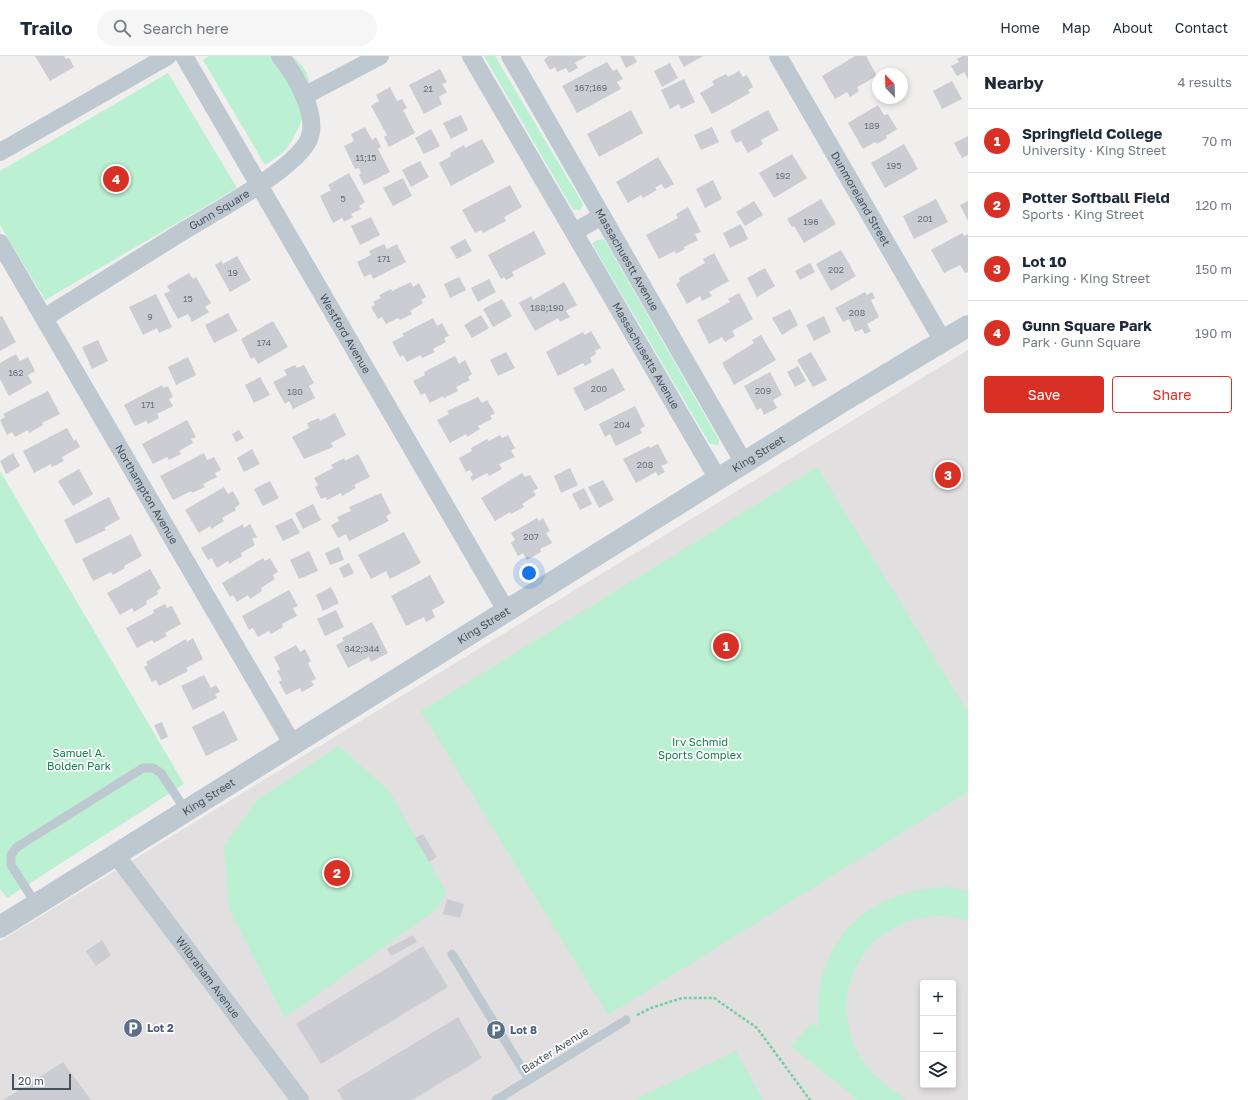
<!DOCTYPE html>
<html lang="en">
<head>
<meta charset="utf-8">
<style>
  body { margin:0; font-family:"Golos Text",sans-serif; background:#f6f6f7; color:#1f2937 }
  .controls { position:absolute; right:12px; bottom:12px; display:grid; overflow:hidden; border-radius:4px; box-shadow:0 2px 6px #0003 }
  .controls button { width:36px; height:36px; display:grid; place-items:center; padding:0; border:0; border-bottom:1px solid #e0e1e3; background:#fff; color:#1f2937; font:20px sans-serif }
  .compass { position:absolute; left:872px; top:12px; width:36px; height:36px; border-radius:50%; background:#fff; box-shadow:0 2px 6px #0003; rotate:337deg }
  .scale { position:absolute; left:12px; bottom:10px; width:59px; box-sizing:border-box; padding-left:4px; border:2px solid #46515c; border-top:0; font-size:11px; line-height:14px; white-space:nowrap; color:#46515c; -webkit-text-stroke:3px #fff; paint-order:stroke }
  .you { position:absolute; left:529px; top:517px; width:14px; height:14px; margin:-10px; border:3px solid #fff; border-radius:50%; background:#1a73e8; box-shadow:0 0 0 6px #1a73e833 }
  .badge { display:grid; place-items:center; width:26px; height:26px; border-radius:50%; background:#d93025; color:#fff; font-size:13px; font-weight:700 }
  .pin { position:absolute; translate:-50% -50%; border:2px solid #fff; box-shadow:0 1px 4px #0006 }
  .list { margin:0; padding:0; list-style:none }
  h2 { display:flex; justify-content:space-between; align-items:center; height:52px; margin:0; padding:0 16px; font-size:17px }
  h2 small { font-size:13px; font-weight:400; color:#747a83 }
  .list li { display:grid; grid-template-columns:26px 1fr auto; gap:12px; align-items:center; box-sizing:border-box; height:64px; padding:0 16px; border-top:1px solid #e0e1e3 }
  .list b { display:block; font-size:15px; white-space:nowrap }
  .list p { margin:0; font-size:13px; white-space:nowrap; color:#747a83 }
  .list em { font-size:13px; font-style:normal; color:#747a83 }
  .actions { display:flex; gap:8px; padding:12px 16px }
  .actions a { flex:1; padding:9px 0; border:1px solid #d93025; border-radius:4px; text-align:center; font-size:14px; color:#d93025 }
  .actions .main { background:#d93025; color:#fff }
  .icon { flex:none; width:22px; height:22px; fill:none; stroke:currentColor; stroke-width:2; stroke-linecap:round; stroke-linejoin:round }
  .map { position:relative; flex:none; width:968px; height:1044px; overflow:hidden }
  header { display:flex; align-items:center; gap:24px; box-sizing:border-box; height:56px; padding:0 20px; background:#fff; border-bottom:1px solid #e0e1e3 }
  header strong { font-size:19px }
  nav { display:flex; gap:22px; margin-inline-start:auto; font-size:14px }
  .search { width:280px; height:36px; background:#f6f6f7; display:flex; align-items:center; gap:10px; box-sizing:border-box; padding:0 14px; border-radius:22px; color:#747a83; font-size:15px }
  main { display:flex }
  aside { flex:1; background:#fff }
  .map>svg:first-child { display:block }
  .education { fill:#e2dfe0; fill-rule:evenodd }
  .green { fill:#bbf0d2 }
  .building { fill:#cbcdd3 }
  .lines { fill:none; stroke-linecap:round; stroke-linejoin:round }
  .path { stroke:#71cfa5; stroke-width:2.5; stroke-dasharray:3 2; stroke-linecap:butt }
  .service { stroke:#bec8d1; stroke-width:9 }
  .minor { stroke:#bec8d1; stroke-width:18 }
  .tertiary { stroke:#bec8d1; stroke-width:22 }
  .labels { text-anchor:middle; stroke-width:3.5; stroke-linejoin:round; paint-order:stroke }
  .number-label { font-size:9px; fill:#67707a }
  .street-label { font-size:11px; fill:#46515c; stroke:#fff }
  .park-label { font-size:11px; fill:#14804e; stroke:#fff }
  .service-label { font-size:11px; font-weight:bold; fill:#4e5e75; stroke:#fff; text-anchor:start }
</style>
</head>
<body>
<header>
<strong>Trailo</strong>
<div class="search"><svg class="icon" aria-label="search" viewBox="0 0 24 24"><circle cx="10" cy="10" r="6"/><path d="M15 15l6 6"/></svg>Search here</div>
<nav><a>Home</a><a>Map</a><a>About</a><a>Contact</a></nav>
</header>
<main>
<div class="map">
<svg width="968" height="1044" viewBox="0 0 968 1044">
  <rect width="100%" height="100%" fill="#f1eeee"/>
  <path class="education" d="M968 294V1044H0V885ZM923 927H953V1029H923Z"/>
  <path class="green" d="M209 0H292C299 6 308 15 309 25 311 45 299 76 287 92 281 99 272 104 265 109L203 4Z
    M484 0H495L583 148 580 154H573Z
    M168 17 237 132 45 244 0 169V115Z
    M604 183 719 384V389L710 388 592 188 597 184Z
    M817 411 968 656V736L608 959 421 655Z
    M0 415 184 728 7 842 0 833Z
    M339 690 390 736 446 836 437 853 285 962 229 853 224 790 257 744Z
    M949 831 968 835V865C954 859 935 859 920 862 859 876 829 939 857 995 867 1016 888 1030 906 1044H858L791 990 812 967 818 972C818 954 818 934 823 917 841 859 891 832 949 831Z
    M736 995 763 1044H634Z"/>
  <path class="building" d="M35 0H64L66 3 69 2 74 11 50 25Z
    M548 0H587L575 7 578 12 569 17 566 12 557 16 555 11 550 14 544 4Z
    M620 0H634L637 6 626 12Z
    M678 0H703L684 11Z
    M855 0H866L877 20 857 31 859 35 850 41 847 36 835 43 822 20Z
    M962 0H968V23L964 16 957 20 951 10 959 6 957 3Z
    M607 6 613 15 617 13 623 23 617 26 621 33 577 57 562 30Z
    M670 7 678 22 662 31 654 15Z
    M440 13 447 26 442 28 447 36 439 41 442 48 424 58 409 29Z
    M739 15 743 21 747 19 753 31 748 34 750 37 712 58 700 37 714 29 712 25 726 18 728 21Z
    M684 23 695 46 681 53 679 48 670 53 661 34Z
    M952 25 962 43 942 53 933 35Z
    M390 31 397 45 402 43 407 52 403 54 415 77 389 91 384 81 387 79 371 50 379 45 376 39Z
    M878 49 884 59 888 58 897 73 886 80 887 82 877 88 875 86 863 93 848 67Z
    M631 54 643 77 599 101 587 78Z
    M768 54 779 74 761 84 763 88 748 97 741 85 736 87 730 75Z
    M461 59 468 74 451 83 443 67Z
    M365 71 372 84 376 81 381 91 378 93 390 116 364 129 359 119 361 117 359 112 355 113 344 90 354 85 351 78Z
    M712 71 719 86 701 94 694 79Z
    M431 73 440 90 424 98 415 82Z
    M968 80V99L962 102 954 87Z
    M482 83 495 106 451 130 439 107 451 100 450 97 464 89 465 92Z
    M904 88 918 113 885 132 871 107Z
    M792 98 807 122 774 142 759 117Z
    M658 101 674 128 665 133 661 128 655 132 657 134 643 142 641 139 628 147 616 126Z
    M420 105 429 121 411 131 402 114Z
    M349 117 365 146 359 150 361 153 351 158 353 161 344 166 342 162 333 167 320 140 331 134 328 129Z
    M403 122 412 140 393 150 383 132Z
    M713 124 722 143 705 152 696 133Z
    M510 129 522 151 504 161 506 165 483 177 481 174 475 177 462 154Z
    M821 143 836 168 804 187 794 170 792 171 787 163Z
    M936 143 948 166 914 183 903 160Z
    M754 145 763 159 745 170 736 156Z
    M968 145V165L960 149Z
    M688 151 701 176 695 178 698 184 684 191 685 193 676 198 675 195 659 203 646 179 678 162 676 158Z
    M371 161 380 179 360 189 351 170Z
    M741 168 748 183 730 192 723 177Z
    M534 175 546 198 512 216 514 220 506 224 504 221 501 223 488 199Z
    M962 177 964 180 968 178V216L965 217 960 209 944 217 931 194Z
    M465 183 472 195 457 203 450 191Z
    M384 188 387 193 397 188 406 206 373 223 371 218 364 221 357 206 371 199 369 195Z
    M841 194 856 220 831 235 816 208Z
    M714 197 729 225 709 236 712 240 702 245 700 240 687 248 676 228 680 225 679 222 705 207 703 203Z
    M237 200 251 224 230 236 215 209 221 205 223 208Z
    M810 207 815 216 800 224 795 215Z
    M765 212 775 230 757 241 747 222Z
    M189 217 193 223 196 221 211 247 205 251 209 256 192 266 188 258 178 263 164 238 170 235 167 230Z
    M459 221 466 234 450 242 444 228Z
    M489 223 496 236 478 246 471 232Z
    M411 226 413 231 419 227 426 241 421 244 423 247 410 255 412 258 400 264 398 262 386 268 382 261 378 263 371 251 375 249 373 246 381 242 379 239 391 233 392 235Z
    M564 226 577 249 566 255 570 261 560 266 558 262 535 275 519 247 531 240 533 244Z
    M865 236 867 239 872 236 875 242 871 244 879 261 867 268 871 275 865 278 862 273 855 276 849 263 843 266 835 252Z
    M739 237 753 263 732 275 735 280 725 286 722 281 709 288 697 264 730 246 728 243Z
    M156 238 172 271 159 277 157 272 143 279 129 251Z
    M502 243 512 260 493 271 483 253Z
    M790 253 798 269 782 279 772 262Z
    M228 257 238 275 214 287 205 269Z
    M481 259 489 272 472 282 464 269Z
    M2 260 16 286 0 295V261Z
    M824 260 831 276 814 285 806 269Z
    M433 262 437 270 442 267 449 280 444 282 446 286 433 293 435 296 422 302 421 299 407 306 403 299 400 301 392 286 404 280 402 278Z
    M273 265 288 291 258 308 254 301 251 303 241 283Z
    M591 275 601 292 595 295 596 298 590 302 592 306 585 310 583 307 558 320 546 296 583 276 585 279Z
    M761 279 776 304 734 329 722 307 754 287 752 284Z
    M98 284 108 305 92 313 82 291Z
    M506 296 515 312 498 320 490 304Z
    M811 296 827 324 813 331 797 304Z
    M16 298 20 305 28 301 35 315 28 319 32 327 9 340 0 323V307Z
    M455 300 459 308 465 304 472 318 468 321 470 324 456 331 458 335 444 342 443 340 430 347 425 337 421 339 413 325 425 319 424 316Z
    M188 301 196 319 176 329 168 311Z
    M295 309 297 312 304 309 314 327 309 330 315 342 293 353 289 345 285 348 273 326 287 319 284 314Z
    M798 310 806 325 795 331 787 316Z
    M613 312 625 334 585 355 573 332Z
    M770 316 782 339 773 344 777 352 764 359 761 352 757 354 744 330Z
    M260 321 270 339 254 347 245 329Z
    M162 329 163 332 168 330 173 341 169 343 173 350 157 358 159 362 148 368 146 365 135 370 124 349Z
    M48 335 60 358 42 367 43 369 29 377 28 374 15 381 12 376 7 379 0 364 5 361 3 358Z
    M478 341 482 347 487 344 495 357 490 360 492 363 478 370 480 373 467 381 466 378 450 387 437 364 449 358 447 355Z
    M635 350 645 370 640 373 642 377 616 390 610 378 605 381 599 368Z
    M335 357 346 379 331 387 333 391 304 403 292 381 309 372 307 367 319 362 320 365Z
    M187 364 196 381 191 383 193 387 179 395 181 398 169 404 167 401 153 408 142 388Z
    M67 372 74 385 76 383 80 391 62 401 64 405 52 411 51 408 34 417 23 395Z
    M239 374 244 382 236 386 232 378Z
    M500 379 502 382 508 379 515 392 511 395 515 401 499 408 502 413 489 420 487 417 472 425 470 421 473 419 470 414 466 416 459 402 472 395 471 392 487 383 489 385Z
    M658 388 668 407 661 410 665 416 658 420 656 416 636 427 623 403 649 390 650 392Z
    M252 393 260 408 244 416 237 402Z
    M13 397 20 410 6 418 0 405Z
    M204 397 207 404 214 401 221 414 215 417 217 421 203 428 205 431 192 437 191 435 173 444 160 420Z
    M358 398 370 421 354 429 356 432 342 440 341 437 327 444 326 441 321 443 315 431 318 429 314 422 333 412 331 409 344 402 345 405Z
    M570 412 578 429 561 437 554 420Z
    M79 413 93 438 73 450 58 425Z
    M522 417 525 421 530 419 538 432 533 435 536 439 522 448 524 451 511 458 510 456 495 465 481 442Z
    M603 424 614 444 599 452 588 431Z
    M270 425 279 442 263 450 254 433Z
    M224 431 228 438 233 435 240 448 235 452 236 454 222 462 224 465 211 473 210 470 199 477 185 454Z
    M584 432 592 448 580 454 572 438Z
    M381 437 391 457 386 460 389 465 349 485 346 478 338 482 331 469 339 465 337 461 351 455 349 451Z
    M109 441 120 463 104 472 106 474 76 488 64 464Z
    M313 448 321 464 303 473 295 457Z
    M292 462 300 477 283 485 275 470Z
    M537 462 539 465 543 462 550 475 546 477 552 487 540 493 541 496 527 504 523 497 518 500 511 487 515 484 511 477Z
    M243 468 244 472 250 468 257 481 252 483 255 489 241 497 242 500 229 508 228 505 217 512 212 502 208 504 201 492Z
    M404 476 421 507 390 523 386 515 371 523 358 499Z
    M131 478 142 500 124 510 125 512 113 519 111 516 93 525 82 503Z
    M339 491 344 504 330 509 325 497Z
    M309 495 318 515 299 523 290 504Z
    M263 502 265 505 270 502 278 516 273 519 275 523 261 532 262 535 250 543 248 539 237 546 233 539 230 541 222 527Z
    M349 507 354 517 344 522 339 512Z
    M150 513 161 532 157 535 158 538 146 545 147 548 134 556 132 552 120 559 107 537Z
    M430 519 445 547 432 554 435 561 426 566 424 561 406 570 391 540Z
    M331 531 339 547 323 555 316 539Z
    M289 534 298 550 293 552 297 560 282 568 283 571 271 578 269 575 258 581 253 572 249 574 242 560Z
    M165 548 167 552 172 550 181 568 165 577 167 580 154 587 152 584 137 592 126 572 154 557 153 554Z
    M336 554 344 571 325 580 317 563Z
    M372 566 388 597 371 606 369 601 348 612 336 589 344 585 342 582Z
    M193 582 203 603 186 612 188 615 159 630 156 624 152 626 144 611 148 609 146 606 186 583 187 586Z
    M296 589 300 596 305 593 311 605 308 607 316 623 311 625 314 629 302 636 300 632 286 639 279 626 282 624 277 615 280 613 274 601Z
    M204 619 211 632 216 629 220 636 215 638 217 642 193 654 181 630Z
    M224 655 238 684 206 700 192 671Z
    M162 666 168 681 161 684 154 669Z
    M423 778 437 801 429 806 415 782Z
    M447 843 464 848 460 862 443 858Z
    M413 879 417 886 391 900 387 893Z
    M102 884 111 899 96 910 86 895Z
    M423 890 448 931 321 1008 296 968Z
    M458 961 482 1002 412 1044H343L337 1034Z
    M63 1006 91 1044H3Z"/>
  <g class="lines">
    <path class="path" d="M637 959 651 952 682 942H714L757 972 810 1044"/>
    <path class="service" d="M36 848 11 809V799L17 791 143 712H153L161 717 186 755
      M452 898 529 1024
      M496 1044 626 964"/>
    <g class="minor">
      <path id="s1" d="M184 0 507 556"/>
      <path id="s2" d="M471 0 718 423"/>
      <path id="s3" d="M510 0 744 407"/>
      <path id="s4" d="M778 0 943 285"/>
      <path d="M304 40 380 0"/>
      <path d="M0 96 168 0"/>
      <path d="M574 176 602 160"/>
      <path id="s5" d="M0 187 293 689"/>
      <path id="s6" d="M44 262C91 233 138 203 185 174 215 156 297 112 309 83 319 59 295 18 280 0"/>
      <path id="s7" d="M116 799 300 1044"/>
    </g>
    <path class="tertiary" id="s8" d="M0 871 843 345 968 270"/>
  </g>
  <defs>
    <g id="parking-disc" transform="scale(1)"><circle r="9.5" fill="#5c6f8a" stroke="#fff"/><path d="M-3.5-5.5H1a3.5 3.5 0 0 1 0 7H-1V5.5H-3.5ZM-1-3.4V-.6H.8a1.4 1.4 0 0 0 0-2.8Z" fill="#fff"/></g>
  </defs>
  <g fill-rule="evenodd">
    <use href="#parking-disc" x="133" y="972"/>
    <use href="#parking-disc" x="496" y="974"/>
  </g>
  <g class="labels">
    <g class="number-label">
      <text x="591" y="35">167;169</text>
      <text x="428" y="36">21</text>
      <text x="872" y="73">189</text>
      <text x="366" y="105">11;15</text>
      <text x="894" y="113">195</text>
      <text x="783" y="123">192</text>
      <text x="343" y="146">5</text>
      <text x="925" y="166">201</text>
      <text x="811" y="169">196</text>
      <text x="384" y="206">171</text>
      <text x="836" y="217">202</text>
      <text x="233" y="220">19</text>
      <text x="188" y="246">15</text>
      <text x="547" y="255">188;190</text>
      <text x="857" y="260">208</text>
      <text x="150" y="264">9</text>
      <text x="264" y="290">174</text>
      <text x="16" y="320">162</text>
      <text x="599" y="336">200</text>
      <text x="763" y="338">209</text>
      <text x="295" y="339">180</text>
      <text x="148" y="352">171</text>
      <text x="622" y="372">204</text>
      <text x="645" y="412">208</text>
      <text x="531" y="484">207</text>
      <text x="362" y="596">342;344</text>
    </g>
    <g class="street-label">
      <text dy="4" stroke="none"><textPath href="#s4" startOffset="165">Dunmoreland Street</textPath></text>
      <text dy="4" stroke="none"><textPath href="#s6" startOffset="206">Gunn Square</textPath></text>
      <text dy="4" stroke="none"><textPath href="#s3" startOffset="235">Massachuestt Avenue</textPath></text>
      <text dy="4" stroke="none"><textPath href="#s1" startOffset="321">Westford Avenue</textPath></text>
      <text dy="4" stroke="none"><textPath href="#s2" startOffset="347">Massachusetts Avenue</textPath></text>
      <text dy="4" stroke="none"><textPath href="#s8" startOffset="894">King Street</textPath></text>
      <text dy="4" stroke="none"><textPath href="#s5" startOffset="291">Northampton Avenue</textPath></text>
      <text dy="4" stroke="none"><textPath href="#s8" startOffset="570">King Street</textPath></text>
      <text dy="4" stroke="none"><textPath href="#s8" startOffset="246">King Street</textPath></text>
      <text dy="4" stroke="none"><textPath href="#s7" startOffset="153">Wilbraham Avenue</textPath></text>
      <text transform="translate(555 994) rotate(-32)" y="4">Baxter Avenue</text>
    </g>
    <g class="park-label">
      <text x="700" y="690">Irv Schmid<tspan x="700" dy="13">Sports Complex</tspan></text>
      <text x="79" y="701">Samuel A.<tspan x="79" dy="13">Bolden Park</tspan></text>
    </g>
    <g class="service-label">
      <text x="147" y="976">Lot 2</text>
      <text x="510" y="978">Lot 8</text>
    </g>
  </g>
</svg>
<div class="controls">
<button>+</button>
<button>−</button>
<button><svg class="icon" aria-label="layers" viewBox="0 0 24 24"><path d="M12 4l9 5-9 5-9-5zM3 14l9 5 9-5"/></svg></button>
</div>
<svg class="compass" viewBox="-18 -18 36 36"><path d="M0-13l5 13h-10z" fill="#e53935"/><path d="M0 13l5-13h-10z" fill="#747a83"/></svg>
<div class="scale">20 m</div>
<div class="you"></div>
<div class="pin badge" style="left:726px;top:590px">1</div>
<div class="pin badge" style="left:337px;top:817px">2</div>
<div class="pin badge" style="left:948px;top:419px">3</div>
<div class="pin badge" style="left:116px;top:123px">4</div>
</div>
<aside>
<h2>Nearby<small>4 results</small></h2>
<ul class="list">
<li><span class="badge">1</span><div><b>Springfield College</b><p>University · King Street</p></div><em>70 m</em></li>
<li><span class="badge">2</span><div><b>Potter Softball Field</b><p>Sports · King Street</p></div><em>120 m</em></li>
<li><span class="badge">3</span><div><b>Lot 10</b><p>Parking · King Street</p></div><em>150 m</em></li>
<li><span class="badge">4</span><div><b>Gunn Square Park</b><p>Park · Gunn Square</p></div><em>190 m</em></li>
</ul>
<div class="actions"><a class="main">Save</a><a>Share</a></div>
</aside>
</main>
</body>
</html>
